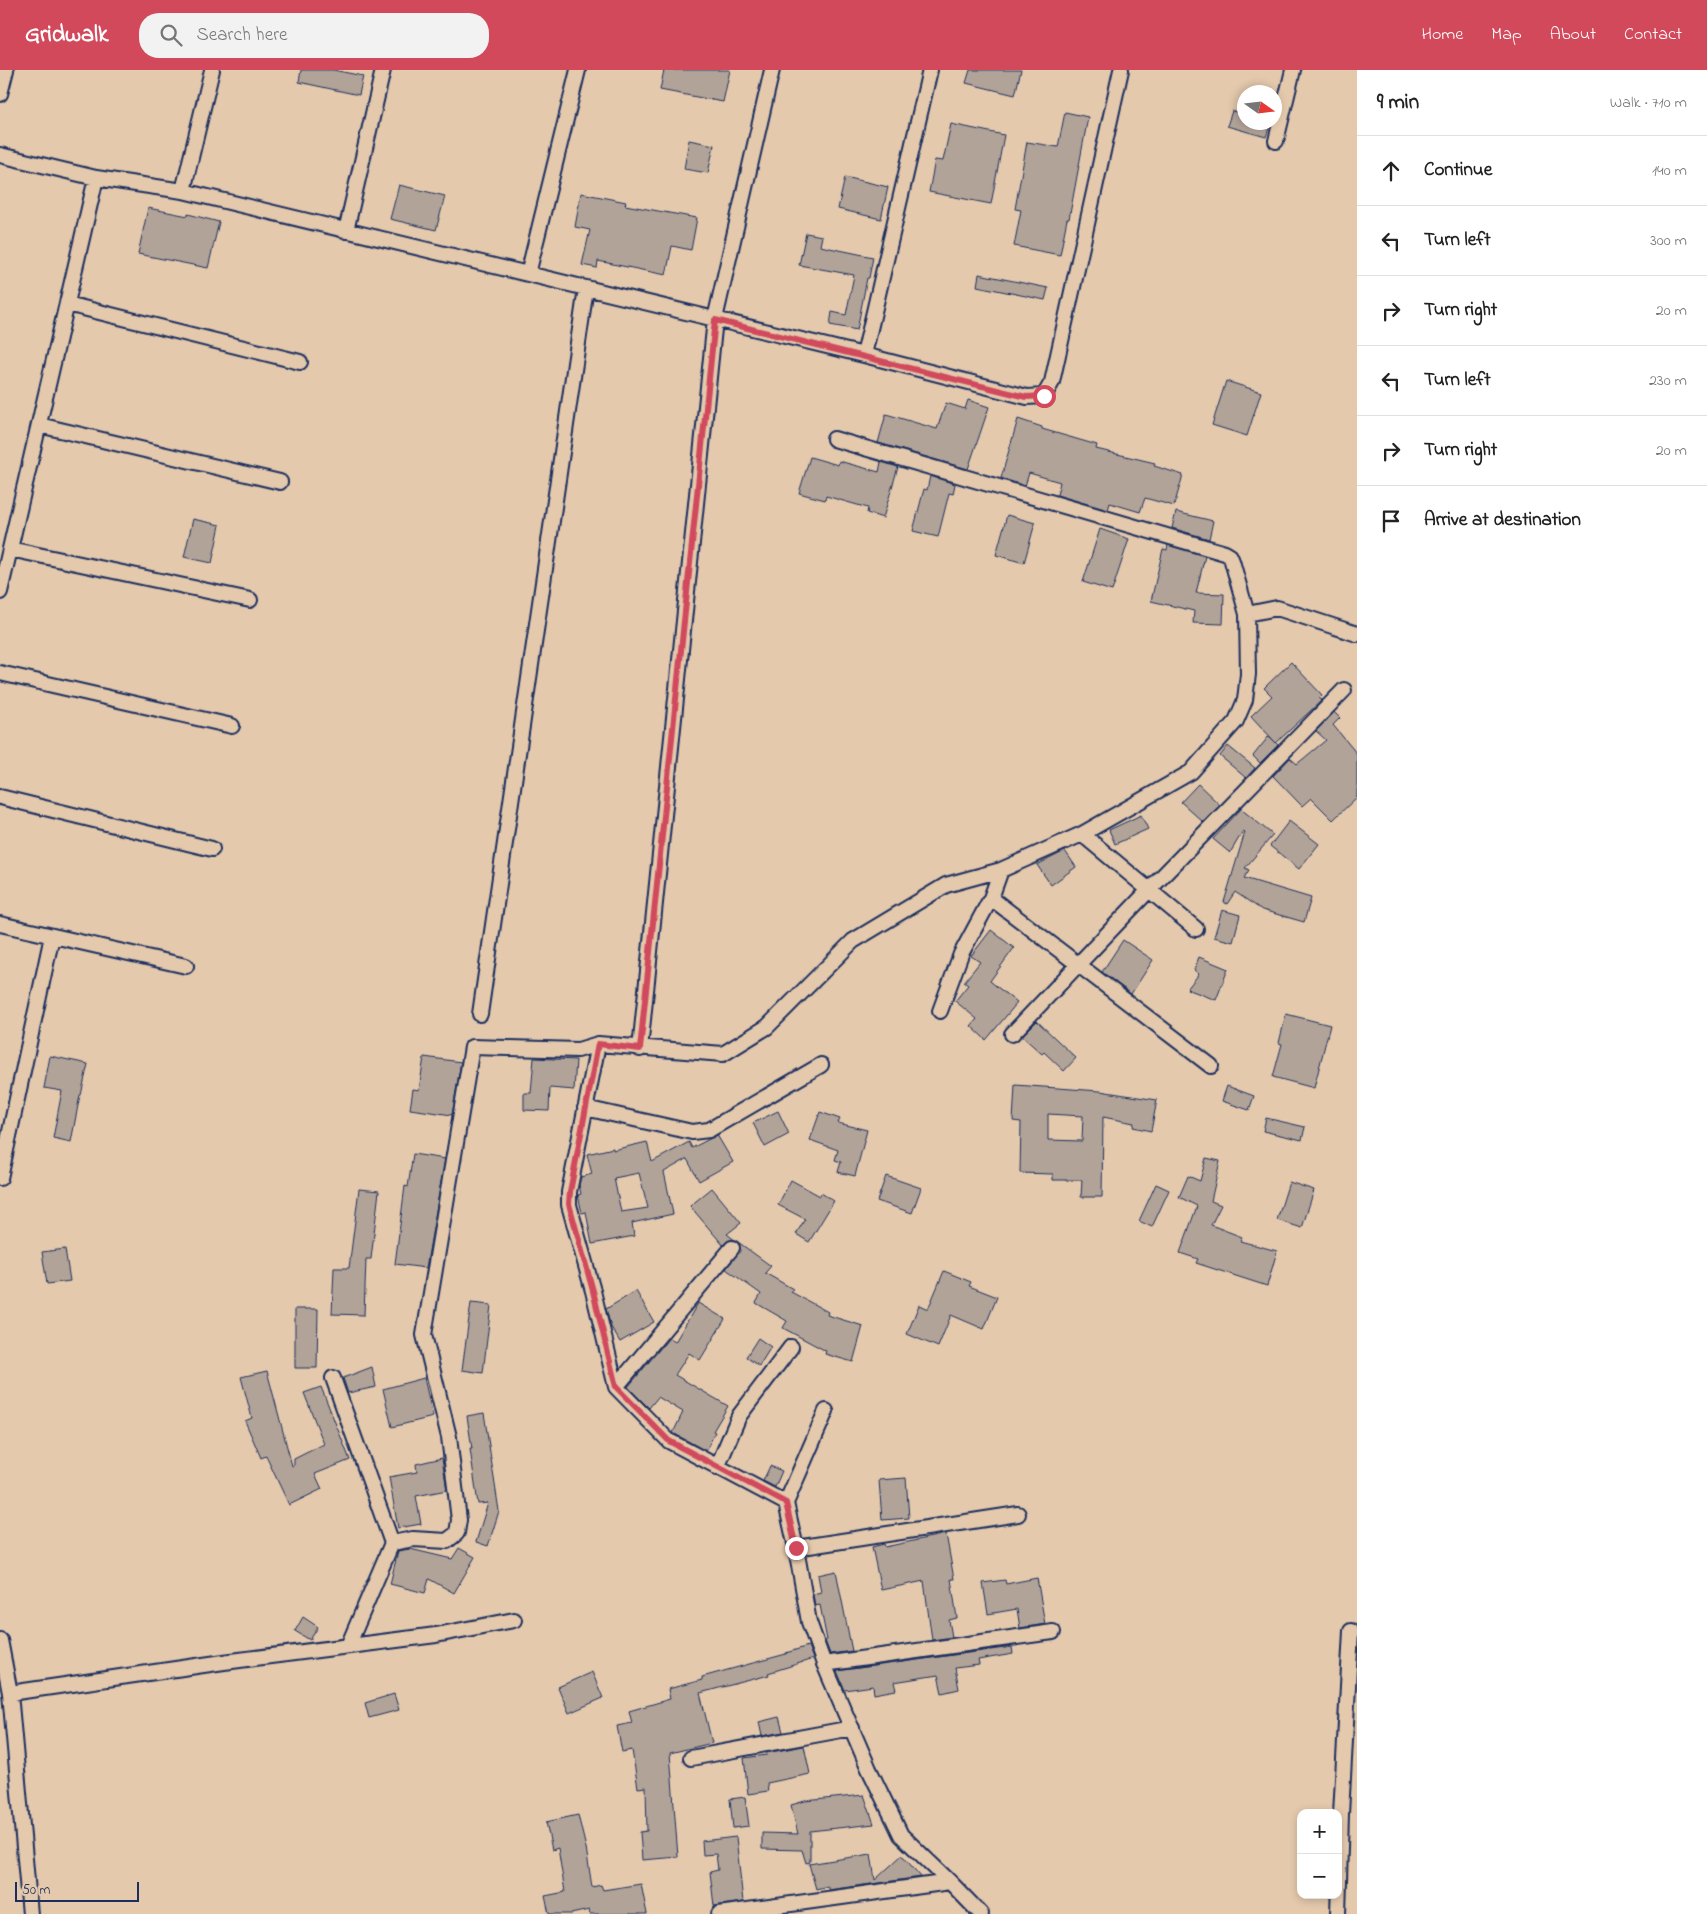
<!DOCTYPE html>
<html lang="en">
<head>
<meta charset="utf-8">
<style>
  body { margin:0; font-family:"Indie Flower",sans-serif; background:#f2f2f2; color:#222 }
  .controls { position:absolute; right:15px; bottom:15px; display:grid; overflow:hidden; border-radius:10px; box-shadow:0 2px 8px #0003 }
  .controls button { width:45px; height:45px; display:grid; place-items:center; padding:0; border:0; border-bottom:1px solid #e0e0e0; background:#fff; color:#222; font:25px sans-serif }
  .compass { position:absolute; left:1237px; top:15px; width:45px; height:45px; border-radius:50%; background:#fff; box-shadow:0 2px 8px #0003; rotate:104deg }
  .scale { position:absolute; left:15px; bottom:12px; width:124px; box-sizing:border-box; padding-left:5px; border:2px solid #1b2f5e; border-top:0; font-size:14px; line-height:18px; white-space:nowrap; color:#1b2f5e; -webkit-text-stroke:4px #e4c9ac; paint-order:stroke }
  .stop { position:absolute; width:15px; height:15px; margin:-11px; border:4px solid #d1495b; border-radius:50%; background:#fff }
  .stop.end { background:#d1495b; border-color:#fff; box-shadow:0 1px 5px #0008 }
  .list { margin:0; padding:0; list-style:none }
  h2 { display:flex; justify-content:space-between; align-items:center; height:65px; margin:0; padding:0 20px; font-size:21px }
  h2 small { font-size:16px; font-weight:400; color:#767676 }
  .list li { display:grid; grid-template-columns:32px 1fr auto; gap:15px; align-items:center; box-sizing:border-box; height:70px; padding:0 20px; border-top:1px solid #e0e0e0 }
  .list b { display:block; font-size:19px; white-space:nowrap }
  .list em { font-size:16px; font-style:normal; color:#767676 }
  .icon { flex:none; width:28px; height:28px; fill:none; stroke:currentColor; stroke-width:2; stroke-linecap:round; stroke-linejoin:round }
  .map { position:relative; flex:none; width:1357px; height:1844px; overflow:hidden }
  header { display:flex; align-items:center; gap:30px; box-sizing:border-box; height:70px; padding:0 25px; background:#d1495b; color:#fff }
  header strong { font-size:24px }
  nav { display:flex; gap:28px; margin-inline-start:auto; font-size:18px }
  .search { width:350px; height:45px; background:#f2f2f2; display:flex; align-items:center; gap:12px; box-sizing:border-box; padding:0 18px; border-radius:20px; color:#767676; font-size:19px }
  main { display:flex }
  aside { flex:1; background:#fff }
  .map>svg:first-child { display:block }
  .building { fill:#b2a398; stroke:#1b2f5e; fill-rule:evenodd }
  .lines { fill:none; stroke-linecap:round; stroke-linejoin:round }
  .minor-casing { stroke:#1b2f5e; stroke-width:18 }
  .minor { stroke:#e4c9ac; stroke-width:14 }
  .route { stroke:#d1495b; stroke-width:6 }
</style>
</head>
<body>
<header>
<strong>Gridwalk</strong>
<div class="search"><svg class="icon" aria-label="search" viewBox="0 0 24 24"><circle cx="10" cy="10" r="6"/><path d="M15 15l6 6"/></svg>Search here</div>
<nav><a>Home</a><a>Map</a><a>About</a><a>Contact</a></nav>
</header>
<main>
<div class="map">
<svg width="1357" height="1844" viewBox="0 0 1357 1844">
  <rect width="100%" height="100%" fill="#e4c9ac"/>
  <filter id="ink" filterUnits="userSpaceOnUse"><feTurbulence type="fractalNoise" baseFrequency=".02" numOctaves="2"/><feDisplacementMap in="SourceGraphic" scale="10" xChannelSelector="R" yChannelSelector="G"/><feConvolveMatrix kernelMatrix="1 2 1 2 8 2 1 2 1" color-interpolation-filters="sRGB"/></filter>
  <g filter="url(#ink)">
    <path class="building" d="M301 0H333L363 6 359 25 299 12Z
      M664 0H730L723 32 660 20Z
      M970 0H1021L1015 25 966 13Z
      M1232 41 1244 44V52H1271L1266 67 1227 56Z
      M1065 42 1088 47 1069 149H1067L1060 185 1014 176 1021 140 1015 139 1027 72 1058 77Z
      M951 54 1004 65 991 134 929 122 935 90 943 91Z
      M689 70 714 75 708 103 684 99Z
      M845 107 888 117 881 149 838 139Z
      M399 115 445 126 436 160 390 149Z
      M581 123 626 132 625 135 697 148 691 180 672 176 666 205 598 191 597 198 582 195 590 160 575 157Z
      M148 138 188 146V144L219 152 208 198 138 184Z
      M806 163 822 166 820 176 873 187 869 208H867L857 260 830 255 832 242 846 245 854 205 799 195Z
      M979 204 1048 218 1045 230 977 216Z
      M1226 311 1261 322 1247 366 1212 355Z
      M968 330 989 337 968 399 878 373 886 344 937 359 946 333 965 339Z
      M1018 349 1042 357V359L1097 375 1096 379 1155 393 1154 396 1183 405 1174 436 1145 428 1140 442 1110 433 1108 440 1057 425 1060 412 1029 403 1025 416 1001 408Z
      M810 387 838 395 839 391 879 402 881 392 898 397 883 448 867 443 868 438 826 426 825 430 799 423Z
      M930 406 955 414 953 424 949 423 938 467 913 461 924 419 927 420Z
      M1176 442 1213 451 1209 469 1172 458Z
      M1007 445 1035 453 1024 493 996 485Z
      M193 449 220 455 212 493 184 487Z
      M1100 459 1129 469 1112 521 1083 512Z
      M1168 475 1205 486 1196 523 1224 524 1223 554 1193 553 1194 541 1151 531 1163 479 1167 480Z
      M1291 592 1322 625 1319 628 1322 630 1276 673 1251 646 1272 626 1264 618Z
      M1334 642 1340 648 1333 655 1357 684V727L1333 750 1311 728 1302 736 1273 706 1290 688 1297 694 1326 670 1316 661Z
      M1269 666 1278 675 1260 693 1253 686Z
      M1228 676 1255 698 1246 708 1220 686Z
      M1198 714 1220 735 1203 752 1181 732Z
      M1241 739 1273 765 1245 798 1249 800 1244 808 1311 828 1304 852 1262 840 1235 822 1227 834 1224 832 1245 762 1243 761 1230 783 1213 769Z
      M1141 745 1148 759 1115 774 1109 760Z
      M1289 751 1319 774 1299 799 1270 776Z
      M1065 781 1076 797 1051 815 1037 795Z
      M1222 840 1240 845 1233 872 1214 867Z
      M991 860 1014 878 990 911 1017 933 986 970 971 956 977 949 955 931 968 915 964 912 980 892 971 886Z
      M1123 870 1153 890 1131 924 1102 902Z
      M1199 887 1228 899 1216 930 1187 919 1199 904 1194 900Z
      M1286 944 1330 955 1314 1018 1273 1007 1282 974 1279 973Z
      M1037 951 1076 988 1064 1001 1044 982 1042 984 1022 966Z
      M50 986 88 994 81 1025H80L71 1072 53 1068 62 1021 44 1018Z
      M424 987 461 992 452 1045 410 1039 413 1019 419 1020Z
      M534 988 576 990 574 1020 550 1018 549 1041 524 1040V1023H531Z
      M1015 1015 1100 1021 1157 1030 1151 1061 1133 1057 1134 1053 1103 1047 1102 1127H1081L1082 1110H1053V1104L1020 1103 1021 1052 1013 1051ZM1048 1044 1083 1046 1082 1071 1048 1070Z
      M1227 1016 1254 1026 1249 1040 1222 1031Z
      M778 1041 789 1064 765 1077 753 1053Z
      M820 1042 840 1049 838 1053 867 1060 855 1106 838 1102 841 1092 835 1090 838 1080 810 1070Z
      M1266 1048 1305 1057 1302 1070 1263 1061Z
      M717 1065 733 1092 699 1111 687 1089 664 1102 673 1144 632 1153 634 1166 592 1174 586 1142 582 1143 578 1125 581 1124 579 1115 581 1107 592 1104 587 1084 613 1078V1080L647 1072 652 1092 689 1072 692 1078ZM639 1103 648 1138 621 1142 614 1108Z
      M413 1084 445 1089 426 1198 395 1194 405 1116 408 1117Z
      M1206 1088 1220 1091 1211 1131 1221 1135 1211 1155 1242 1167 1240 1171 1277 1181 1267 1216 1196 1193 1198 1189 1180 1183 1197 1136 1179 1127 1188 1106 1200 1111Z
      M886 1106 921 1118 912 1143 877 1131Z
      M791 1110 820 1126 821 1123 834 1131 809 1172 796 1164 805 1149 778 1135Z
      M1289 1112 1314 1120 1302 1158 1277 1150Z
      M1156 1114 1169 1120 1152 1157 1139 1151Z
      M712 1118 741 1153 727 1164 736 1171 729 1170 723 1175 690 1136Z
      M359 1119 379 1121 371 1189H366L364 1245 332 1244 334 1198H349Z
      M738 1172 771 1196 765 1203 793 1219 791 1222 828 1242 827 1245 863 1256 853 1292 825 1284 826 1281 783 1258 787 1251 756 1233 761 1224 726 1199 740 1180Z
      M65 1179 70 1211 47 1214 42 1182Z
      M944 1201 971 1212 969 1216 997 1227 984 1259 951 1245 938 1277 907 1264 919 1235 928 1239Z
      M636 1221 654 1252 620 1272 611 1257 606 1239Z
      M471 1233 491 1235 483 1303 462 1300Z
      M698 1233 725 1249 700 1290 689 1283 675 1305 728 1336 713 1361 715 1362 706 1381 673 1363 683 1342 658 1327 649 1338 628 1317 669 1268 675 1272Z
      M295 1239H318L317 1298H295Z
      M758 1268 771 1277 759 1296 746 1287Z
      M372 1297 376 1317 348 1323 343 1308Z
      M267 1301 292 1396 294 1395V1389L324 1374 304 1323 321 1317 350 1390 315 1404 322 1419 289 1435 266 1386 261 1388 245 1351 252 1348 241 1307Z
      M424 1308 433 1347 392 1357 383 1319Z
      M484 1343 499 1441 488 1476 476 1472 488 1433 478 1434 470 1379H472L467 1346Z
      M442 1388 447 1420 416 1426 421 1454 398 1458 389 1407 417 1402 416 1394Z
      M770 1396 782 1401 775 1417 763 1411Z
      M906 1408 909 1448 882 1450 879 1410Z
      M946 1464 954 1509H951L957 1548 949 1550 952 1567 932 1570 924 1511 881 1520 872 1477 884 1474 885 1477Z
      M459 1478 475 1487 454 1523 429 1509 425 1523 390 1514 398 1481 410 1479 452 1489Z
      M836 1501 852 1581 830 1584 825 1571 827 1570 820 1535 815 1536 813 1524 821 1522 818 1505Z
      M1037 1508 1045 1554 1020 1558 1017 1539 988 1544 983 1513 1005 1510 1006 1514Z
      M303 1547 318 1557 310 1570 295 1561Z
      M808 1576 813 1589 768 1603 769 1605 700 1623 712 1673 670 1683 678 1787 642 1790 640 1762 647 1761 646 1717 638 1718 632 1680 622 1682 617 1656 632 1653 629 1641 670 1629 668 1619 702 1610V1607L786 1584V1583Z
      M1012 1577 1013 1584 978 1590 979 1595 955 1598 959 1619 942 1623 938 1605 894 1612 896 1620 874 1624 873 1616 845 1620 837 1601Z
      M592 1602 603 1628 569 1643 558 1617Z
      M394 1624 399 1640 369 1648 365 1633Z
      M779 1647 783 1662 762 1666 759 1652Z
      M804 1676 810 1704 767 1713 768 1721 748 1724 744 1688 767 1685 766 1683Z
      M864 1725 874 1754 810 1761V1792L806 1793 802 1780 762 1779V1763L798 1764 791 1735 805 1731Z
      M745 1727 749 1756 733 1758 730 1729Z
      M578 1745 586 1778 592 1817 601 1815 603 1820 641 1814 647 1844H590L589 1840 571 1844H549L545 1826 565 1822 558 1778 552 1780 546 1752Z
      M736 1767 743 1832 714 1836 710 1802 718 1800 716 1784 703 1785 702 1771Z
      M871 1784 875 1810 902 1785 921 1807 828 1820V1816L816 1819 809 1794Z"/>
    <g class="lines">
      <g class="minor-casing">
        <path id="minor" d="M0 24 6 0
          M1276 71 1293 0
          M0 85 96 108 183 121 864 285 1027 327 1044 326 1052 312 1121 0
          M183 121 212 0
          M346 161 383 0
          M528 204 578 0
          M67 234 300 292
          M864 285 930 0
          M39 355 280 412
          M834 369 1225 483 1230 486 1232 491 1247 544
          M10 479 250 530
          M0 522 96 108
          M0 603 232 656
          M0 727 212 779
          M1082 764 1196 859
          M991 828 1211 996
          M0 854 186 896
          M940 941 961 884 991 828 1001 800
          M480 944 586 218
          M1012 964 1149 820 1344 620
          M598 974 569 1122V1135L593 1221 616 1317 669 1371 786 1433
          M640 979 715 249 772 0
          M585 1038 692 1062 709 1060 821 995
          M0 1108 52 866
          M333 1308 392 1473
          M616 1317 732 1178
          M826 1341 786 1433 796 1478 809 1552 824 1594 869 1699 901 1765 950 1812 981 1844
          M717 1398 739 1346 791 1277
          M796 1478 1018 1444
          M0 1570 10 1623 30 1844
          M348 1576 392 1473 413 1469 447 1471 457 1463 459 1450 449 1367 424 1265 472 977 578 980 598 974 723 984 767 957 853 871 946 815 1001 800 1082 764 1191 702 1236 651 1245 630 1248 604 1247 544 1277 538 1357 564
          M824 1594 1053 1562
          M10 1623 224 1592 436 1565 514 1550
          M691 1688 852 1658
          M719 1844 950 1812
          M1338 1844 1341 1744 1351 1561"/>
      </g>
      <use href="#minor" class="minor"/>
    </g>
  </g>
  <g class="lines" filter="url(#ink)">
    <path class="route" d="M796 1478 786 1433 669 1371 616 1317 593 1221 569 1134 570 1122 598 974 640 979 715 250 1026 327 1044 326"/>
  </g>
</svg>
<div class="controls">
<button>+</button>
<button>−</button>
</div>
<svg class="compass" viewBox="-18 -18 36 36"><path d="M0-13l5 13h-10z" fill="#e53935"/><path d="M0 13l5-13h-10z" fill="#767676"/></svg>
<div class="scale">50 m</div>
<div class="stop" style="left:1044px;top:326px"></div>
<div class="stop end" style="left:796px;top:1478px"></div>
</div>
<aside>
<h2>9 min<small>Walk · 710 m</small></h2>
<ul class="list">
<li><svg class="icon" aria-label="ahead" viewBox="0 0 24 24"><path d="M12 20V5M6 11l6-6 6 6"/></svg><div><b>Continue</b></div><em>140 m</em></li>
<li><svg class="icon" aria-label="left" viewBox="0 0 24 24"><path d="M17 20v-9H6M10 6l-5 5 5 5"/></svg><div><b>Turn left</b></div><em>300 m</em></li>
<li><svg class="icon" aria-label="right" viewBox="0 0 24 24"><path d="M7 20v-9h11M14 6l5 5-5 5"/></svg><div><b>Turn right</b></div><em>20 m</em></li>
<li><svg class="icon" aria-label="left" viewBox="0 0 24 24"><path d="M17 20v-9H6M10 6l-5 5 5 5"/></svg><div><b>Turn left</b></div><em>230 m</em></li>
<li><svg class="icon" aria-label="right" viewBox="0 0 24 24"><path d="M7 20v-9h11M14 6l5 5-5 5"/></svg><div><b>Turn right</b></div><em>20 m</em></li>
<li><svg class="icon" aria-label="arrive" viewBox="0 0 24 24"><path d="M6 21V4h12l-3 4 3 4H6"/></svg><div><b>Arrive at destination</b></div></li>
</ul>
</aside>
</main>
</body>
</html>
